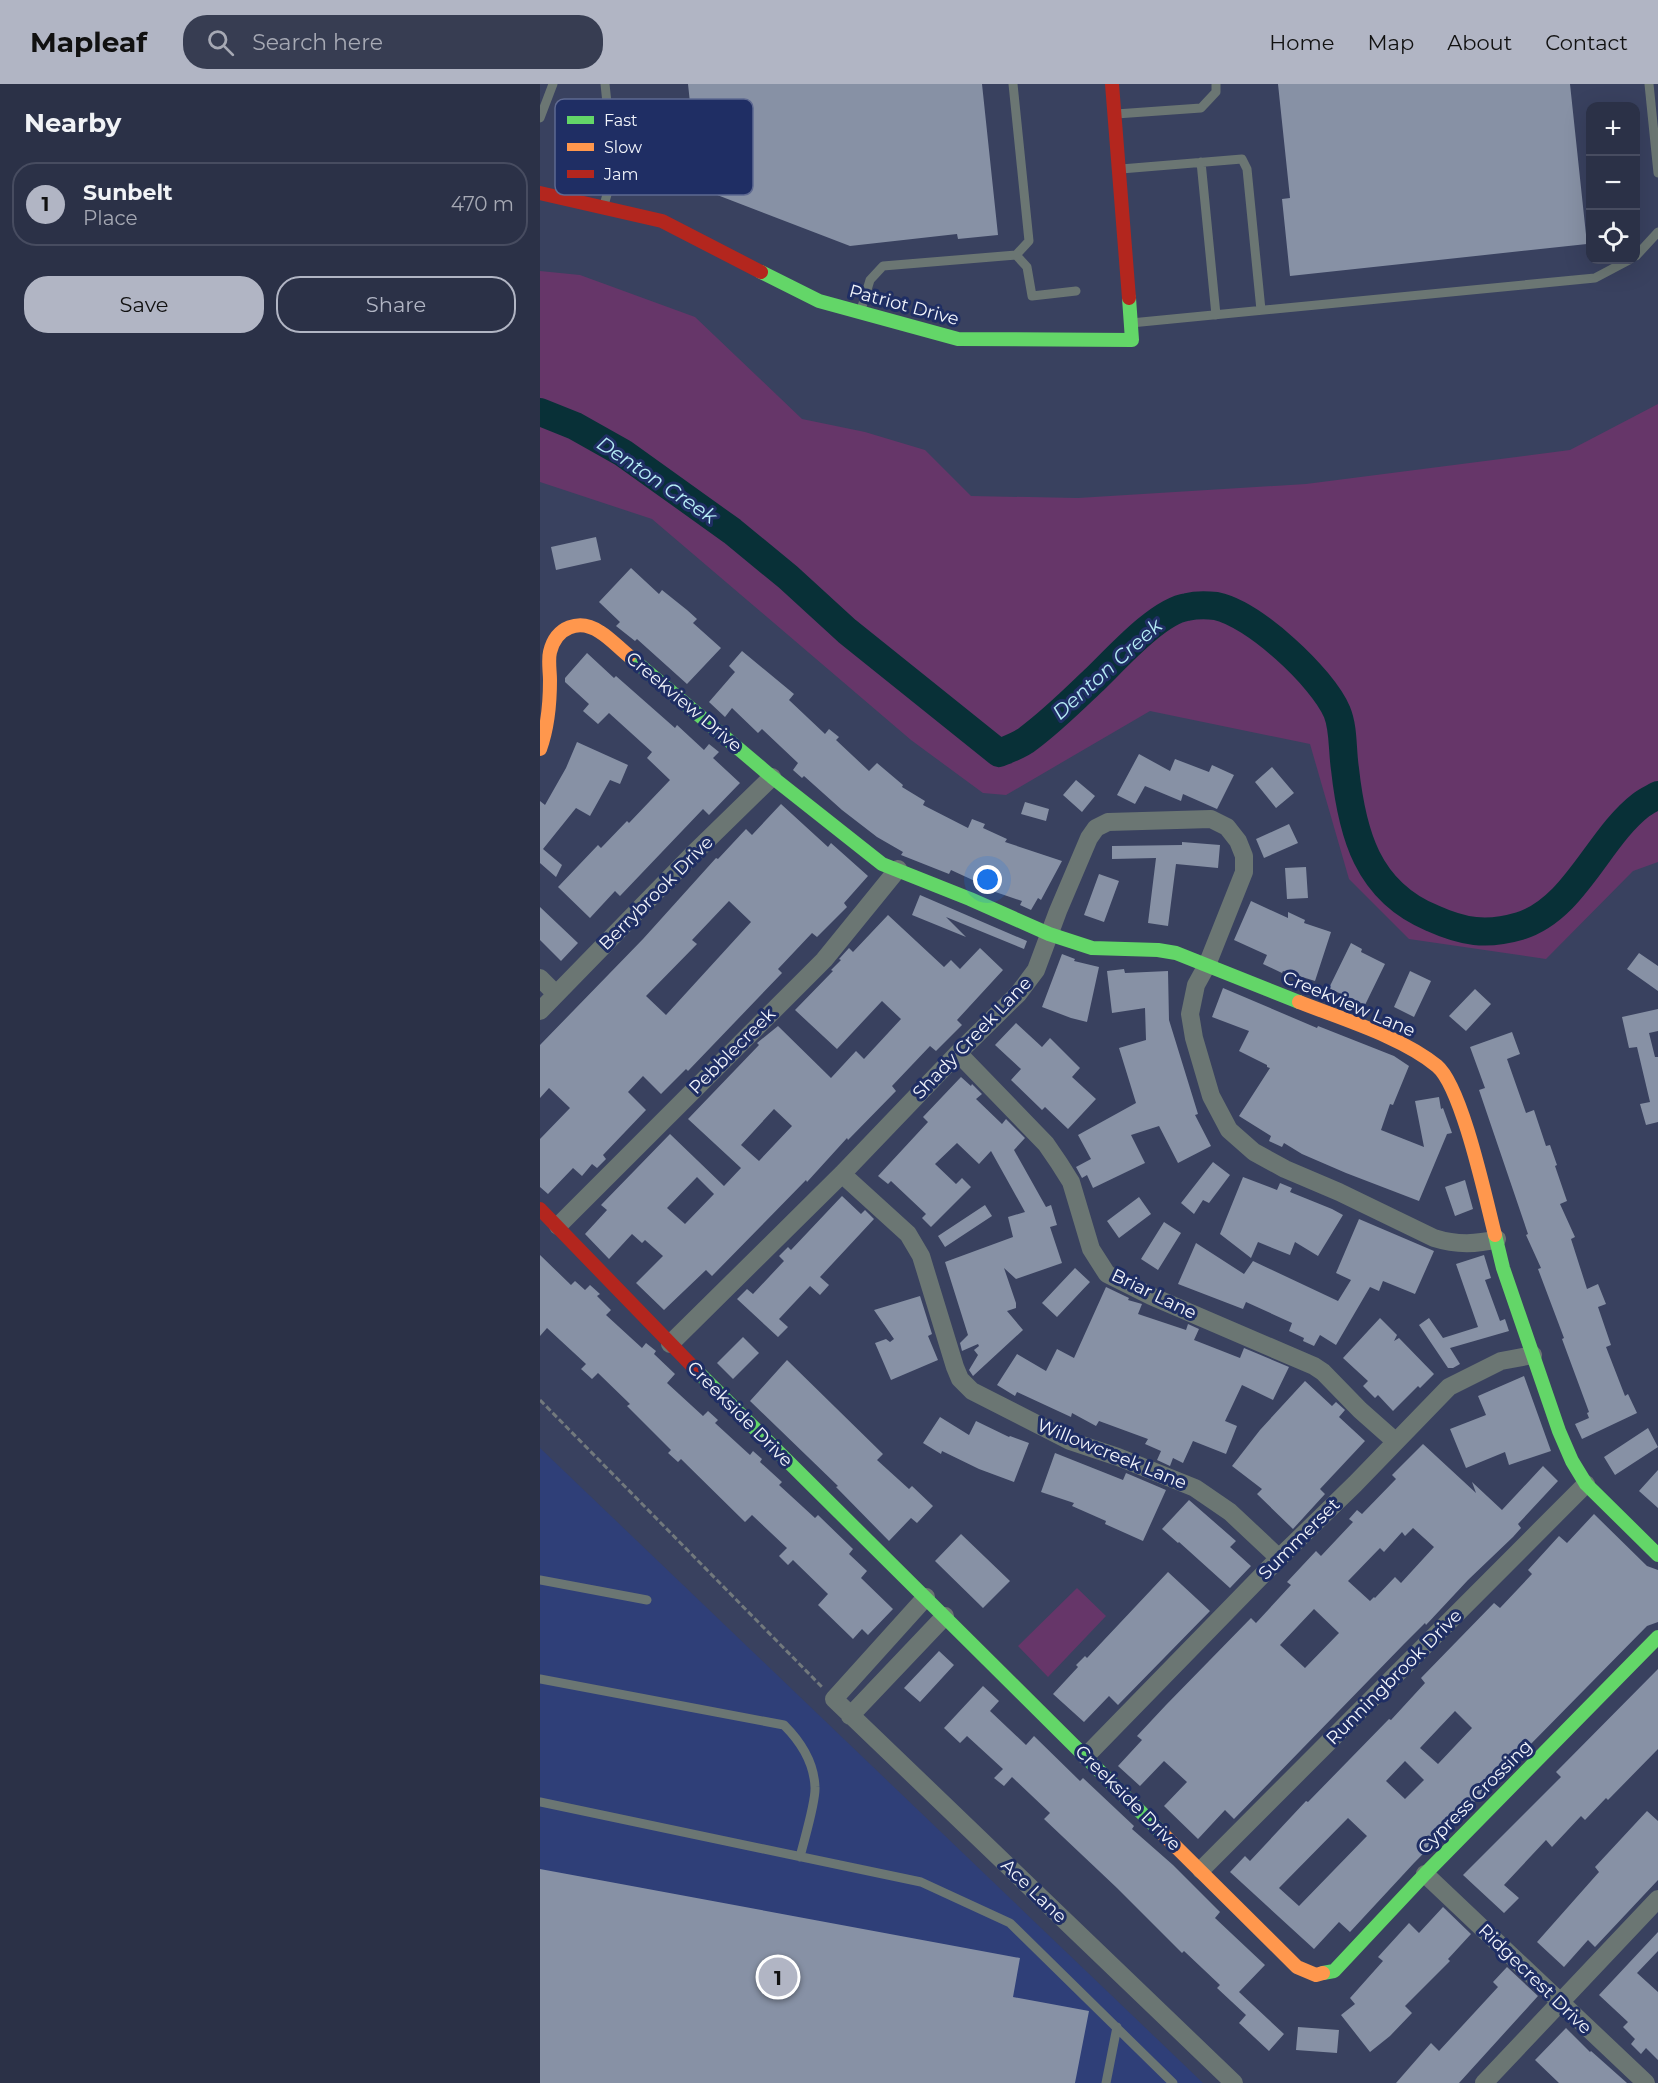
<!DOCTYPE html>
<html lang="en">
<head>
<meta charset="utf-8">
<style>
  body { margin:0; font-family:Montserrat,sans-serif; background:#373d52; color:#f1f3f6 }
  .controls { position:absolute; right:18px; top:18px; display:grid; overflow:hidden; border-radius:12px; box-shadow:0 6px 24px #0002 }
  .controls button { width:54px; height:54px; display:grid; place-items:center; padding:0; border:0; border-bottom:2px solid #474c60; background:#2b3147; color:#f1f3f6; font:30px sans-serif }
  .you { position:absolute; left:448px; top:796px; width:21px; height:21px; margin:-15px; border:4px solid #fff; border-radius:50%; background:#1a73e8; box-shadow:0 0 0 9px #1a73e833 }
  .badge { display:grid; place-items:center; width:39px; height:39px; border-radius:50%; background:#b1b5c4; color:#111; font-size:20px; font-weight:700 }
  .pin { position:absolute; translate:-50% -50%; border:3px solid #fff; box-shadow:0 2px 6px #0006 }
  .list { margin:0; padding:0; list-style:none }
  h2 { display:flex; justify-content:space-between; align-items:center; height:78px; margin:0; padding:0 24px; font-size:26px }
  h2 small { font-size:20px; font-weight:400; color:#a6a9b4 }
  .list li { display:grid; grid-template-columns:39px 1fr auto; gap:18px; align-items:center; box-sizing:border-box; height:84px; margin:0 12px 12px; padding:0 12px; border:2px solid #474c60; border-radius:24px }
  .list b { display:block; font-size:22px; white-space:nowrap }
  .list p { margin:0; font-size:20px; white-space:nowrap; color:#a6a9b4 }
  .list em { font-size:20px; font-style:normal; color:#a6a9b4 }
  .actions { display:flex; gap:12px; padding:18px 24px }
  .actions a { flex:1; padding:14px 0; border:2px solid #b1b5c4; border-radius:24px; text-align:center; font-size:21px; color:#b1b5c4 }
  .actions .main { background:#b1b5c4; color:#111 }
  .icon { flex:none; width:33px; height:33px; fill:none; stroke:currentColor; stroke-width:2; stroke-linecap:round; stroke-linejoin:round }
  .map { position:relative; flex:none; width:1118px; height:1999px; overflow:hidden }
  header { display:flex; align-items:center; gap:36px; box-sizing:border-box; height:84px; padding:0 30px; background:#b1b5c4; color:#111 }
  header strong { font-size:28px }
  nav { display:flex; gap:33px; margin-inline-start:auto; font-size:21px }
  .search { width:420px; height:54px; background:#373d52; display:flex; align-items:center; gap:15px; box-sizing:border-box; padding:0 21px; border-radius:24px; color:#a6a9b4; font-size:22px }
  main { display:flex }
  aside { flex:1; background:#2b3147 }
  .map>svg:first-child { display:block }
  .built { fill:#2f3f78 }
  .green { fill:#663669 }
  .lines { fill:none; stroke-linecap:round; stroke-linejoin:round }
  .river { stroke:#083037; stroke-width:28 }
  .building { fill:#8791a5; fill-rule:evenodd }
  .path { stroke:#72797d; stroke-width:3; stroke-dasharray:6 3; stroke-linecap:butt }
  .lane { stroke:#6b7673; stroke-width:9 }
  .street { stroke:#6b7673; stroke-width:18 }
  .fast { stroke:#63d668; stroke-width:14 }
  .slow { stroke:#ff974d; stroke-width:14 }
  .jam { stroke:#b3261e; stroke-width:14 }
  .labels { text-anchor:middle; stroke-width:6; stroke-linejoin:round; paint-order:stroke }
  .street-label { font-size:18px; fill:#f1f4fb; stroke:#1f2e64 }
  .water-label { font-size:20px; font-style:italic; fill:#b6edf6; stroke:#1f2e64 }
  .key { fill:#1f2e64; stroke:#5e6991; stroke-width:1.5 }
  .key-label { font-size:16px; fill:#f1f4fb }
</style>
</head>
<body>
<header>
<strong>Mapleaf</strong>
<div class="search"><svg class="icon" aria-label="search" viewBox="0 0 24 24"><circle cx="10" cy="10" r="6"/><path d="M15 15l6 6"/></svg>Search here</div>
<nav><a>Home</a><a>Map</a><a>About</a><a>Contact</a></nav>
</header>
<main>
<aside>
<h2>Nearby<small></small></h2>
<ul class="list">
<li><span class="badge">1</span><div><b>Sunbelt</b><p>Place</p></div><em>470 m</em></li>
</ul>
<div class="actions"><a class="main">Save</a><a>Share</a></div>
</aside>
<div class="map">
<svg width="1118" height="1999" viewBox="0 0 1118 1999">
  <rect width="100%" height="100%" fill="#39415f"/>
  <path class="built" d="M0 1364 663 1999H0Z"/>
  <path class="green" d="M0 187 40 191 155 233 262 335 325 348 385 366 431 412 538 414 766 400 1030 366 1118 320V778L1093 787 1006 875 869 855 809 795 770 660 610 627 466 711 443 709 371 656 112 435 0 398Z
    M537 1504 566 1532 508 1593 478 1562Z"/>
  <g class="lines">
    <path class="river" d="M0 328 35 342 83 369 192 447 248 493 307 547 459 669C469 665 481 661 489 654 512 637 533 616 554 596 575 576 618 527 647 523 655 521 668 521 676 522 714 530 782 593 797 628 804 645 802 666 805 685 812 749 827 807 892 834 923 848 946 852 980 842 1035 825 1058 754 1101 721 1106 717 1113 714 1118 711"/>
  </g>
  <path class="building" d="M148 0H442L458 151 418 155 417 150 310 162 159 104Z
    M738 0H1030L1047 160 750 192 742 115 750 114Z
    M56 453 61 476 16 486 11 463Z
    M91 484 119 510 122 506 147 526 157 535 153 539 181 564 147 600 97 555 95 557 76 542 80 538 59 518Z
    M202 567 254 610 249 616 285 650 289 645 299 653 296 656 329 687 337 679 363 701 362 703 385 717 383 721 428 744 432 735 445 740 443 744 467 755 465 758 522 777 501 816 498 814 491 826 480 821 482 817 435 801 437 798 411 786 409 790 361 771 363 768 337 753 302 726 264 692 262 694 253 686 258 679 222 645 218 649 192 624 185 633 169 618 195 588 189 582Z
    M47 569 74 594 76 592 135 644 137 641 164 666 169 660 179 668 173 674 200 699 169 731 163 725 80 812 75 807 50 834 18 803 58 761 61 764 87 737 89 739 130 696 107 674 112 668 69 629 58 640 43 627 49 620 25 598V594Z
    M37 658 88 681 80 700 70 696 50 732 36 724 3 765 22 781 16 793 0 779V717L5 721 26 684Z
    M599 670 630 687 635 675 669 688 672 681 694 691 677 725 643 710 641 717 605 702 595 720 577 711Z
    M732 683 754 709 736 724 715 698Z
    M536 696 555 712 542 728 523 711Z
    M485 718 509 725 506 737 481 730Z
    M241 720 288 763 291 759 328 792 304 819 307 823 277 853 272 849 238 885 242 889 148 987 146 985 121 1010 103 992 88 1008 106 1026 63 1071 66 1075 57 1084 52 1080 42 1092 33 1084 8 1110 0 1103V1055L30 1024 9 1004 0 1014V961L103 855 176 774 178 775 206 745 212 751ZM189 817 211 838 126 931 106 912 157 860 152 856Z
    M749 740 758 759 724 774 716 755Z
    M642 758 680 761 678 784 636 780 628 842 608 839 616 774 572 775V762L642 761Z
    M766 783 768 814 747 815 745 784Z
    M559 790 579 797 564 838 544 831Z
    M380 811 487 857 484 865 406 833 426 853 372 831Z
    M711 817 748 834V828L765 836 764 839 791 848 775 897 743 887 742 889 723 880 727 871 694 856Z
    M0 823 38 859 21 877 0 856Z
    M348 831 404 883 411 876 420 885 440 864 463 886 417 936 422 941 396 967 390 962 352 1002 356 1007 308 1056 307 1054 267 1098 266 1096 172 1192 166 1186 124 1226 96 1199 123 1172 105 1156 102 1159 92 1150 69 1175 45 1150 67 1126 61 1121 130 1050 184 1102 201 1084 148 1035 219 961 217 959 238 942 291 994 316 967 324 975 361 935 342 917 297 965 255 926 293 887 291 886 301 876 299 875 309 864 313 868ZM234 1025 252 1042 219 1077 201 1061ZM157 1093 174 1110 145 1140 127 1124Z
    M811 859 822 865 821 868 845 880 825 921 817 917 814 922 803 916 805 912 789 904Z
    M1099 869 1118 882V907L1087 885Z
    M522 870 535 875 534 877 559 883 547 938 531 934 502 923Z
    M584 885 585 889 628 887 629 936 658 1030 655 1031 671 1062 638 1079 619 1042 591 1051 605 1079 553 1104 547 1091 542 1094 536 1083 551 1075 538 1051 596 1019 579 964 606 956 605 924 572 929 567 887Z
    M870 887 891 897 874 933 854 923Z
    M683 904 777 944 778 942 854 972 869 982 853 1021 850 1020 841 1046 884 1063 875 1017 899 1013 901 1025 903 1024 912 1049 907 1050 879 1117 806 1089 762 1070 744 1059 742 1063 729 1057 731 1052 699 1032 730 984 727 983V981L699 967 709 947 672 933Z
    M935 905 951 920 926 947 909 932Z
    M1118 925V947L1109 949 1115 973H1118V1038L1106 1041 1100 1020 1110 1018 1097 963 1089 964 1082 933Z
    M476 939 502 963 510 954 540 984 532 993 556 1015 528 1045 505 1023 502 1026 471 996 481 985 455 961Z
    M972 948 980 970 967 975 986 1029 994 1026 1006 1062 1010 1061 1017 1081 1015 1082 1027 1117 1020 1120 1035 1153 1031 1155 1047 1205 1058 1200 1066 1220 1058 1223 1071 1261 1066 1263 1085 1312 1088 1310 1097 1329 1042 1355 1035 1340 1049 1334 1047 1329 1049 1328 1022 1255 1024 1254 998 1185 1001 1184 986 1151 988 1150 939 1006 945 1004 930 963Z
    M421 993 431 1002 432 1000 442 1010 436 1015 462 1040 466 1035 485 1054 474 1066 506 1123 511 1121 517 1141 510 1143 522 1179 476 1195 464 1184 476 1219V1224L467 1227 483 1246 433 1292 429 1286 438 1271 434 1266 439 1262 438 1260 422 1267 420 1259 428 1251 405 1178 473 1153 468 1133 485 1128 451 1067 439 1080 417 1059 395 1080 416 1100 422 1094 431 1103 391 1143 382 1134 386 1130 351 1097 348 1100 338 1092 388 1038 383 1033Z
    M673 1078 690 1091 669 1119 663 1116 654 1130 641 1119Z
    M703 1093 737 1106 740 1099 752 1104 750 1108 792 1125 803 1131 778 1172 755 1158 750 1171 718 1158 711 1174 680 1150Z
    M925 1096 933 1125 915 1132 905 1103Z
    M302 1112 321 1130 325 1126 334 1135 280 1193 289 1201 280 1211 270 1202 239 1235 248 1243 238 1253 197 1215 207 1205 213 1210 244 1177 239 1172 248 1163 251 1166Z
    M599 1113 611 1130 579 1154 567 1137Z
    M445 1121 452 1132 405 1163 398 1152Z
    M819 1135 894 1167 875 1210 843 1197 839 1207 830 1203 796 1261 780 1251 774 1262 763 1257 764 1254 749 1247 752 1239 706 1218 703 1225 638 1200 656 1159 704 1190 713 1177 798 1217 811 1196 796 1189Z
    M624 1138 641 1149 618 1186 601 1175Z
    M0 1171 31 1201 35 1197 45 1206 50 1201 60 1210 57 1212 71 1226 66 1231 102 1264 106 1259 116 1267 114 1270 135 1290 127 1299 163 1332 168 1327 178 1336 175 1339 210 1371 213 1367 222 1375 220 1378 242 1398 239 1401 275 1434 278 1431 313 1465 309 1470 327 1487 321 1494 353 1525 328 1551 322 1545 313 1555 278 1521 288 1510 253 1476 248 1481 239 1472 247 1464 212 1431 205 1438 141 1375 138 1378 128 1369 131 1366 87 1322 90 1320 58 1289 52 1295 41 1285 46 1280 7 1244 0 1252Z
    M944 1171 951 1194 945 1196 960 1237 965 1235 969 1247 910 1264 920 1280 913 1284H908L879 1241 889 1234 903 1254 938 1243 916 1180Z
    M535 1184 550 1198 517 1233 502 1219Z
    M566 1203 589 1214 588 1216 602 1220 598 1230 646 1246 648 1240 659 1245 654 1256 700 1274 704 1264 749 1283 733 1316 702 1301 685 1337 697 1342 686 1370 653 1357 643 1379 633 1374 630 1382 617 1376 621 1367 605 1360 608 1355 559 1337 556 1342 532 1329 531 1333 477 1308 475 1312 457 1301 477 1270 506 1287 517 1265 534 1274Z
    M380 1212 392 1250 388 1252 398 1276 351 1296 335 1259 346 1255 350 1258 354 1255 334 1226Z
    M840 1234 857 1251 854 1257 859 1254 894 1290 880 1304 878 1302 853 1327 838 1311 835 1314 823 1302 828 1297 803 1274Z
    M203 1253 219 1269 193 1295 177 1279Z
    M247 1276 343 1370 337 1376 369 1405 372 1402 393 1422 377 1439 371 1434 349 1457 296 1403 298 1402 210 1317Z
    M984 1292 1011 1367 969 1381 965 1368 926 1384 910 1345 946 1331 938 1312Z
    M765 1297 792 1322 796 1318 805 1326 799 1333 825 1357 780 1405 785 1410 753 1445 717 1410 722 1405 692 1382 720 1346Z
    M400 1333 429 1351 436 1337 469 1353 470 1352 489 1359 474 1398 439 1385 402 1367 401 1370 383 1359Z
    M1108 1344 1118 1363 1075 1391 1064 1373Z
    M883 1360 936 1409 932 1398 962 1426 1003 1382 1018 1397 978 1440 981 1444 973 1453 928 1496 886 1541 885 1539 864 1560 694 1735 685 1726 658 1755 624 1722 647 1698 624 1677 600 1702 578 1682 602 1656 597 1652 626 1621 711 1534 716 1539 751 1501 747 1498 776 1467 781 1472 813 1438 809 1435 817 1426 822 1430 856 1395 852 1391ZM873 1444 894 1463 861 1499 855 1493 835 1514 834 1513 830 1517 808 1497 840 1464 844 1468 862 1448 865 1452ZM774 1525 799 1549 765 1584 740 1561Z
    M515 1369 583 1396 586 1389 626 1406 603 1457 565 1440 566 1437 532 1422 534 1419 501 1408Z
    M1118 1386V1424L1099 1407Z
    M649 1416 696 1457 690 1463 711 1482 690 1504 639 1458 638 1459 622 1445Z
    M1054 1430 1107 1482 1118 1486V1538L1107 1542 874 1779 810 1848 799 1838 774 1865 690 1788 705 1772 710 1777 766 1717 768 1718 849 1635 851 1636 885 1599 881 1594 954 1519 960 1524 992 1490 988 1486 1019 1452 1027 1459ZM915 1627 932 1644 898 1680 880 1664ZM865 1677 884 1696 865 1715 846 1697ZM808 1734 827 1752 759 1822 739 1804Z
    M421 1450 470 1497 443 1524 395 1477Z
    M628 1488 670 1527 578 1621 569 1612 544 1638 513 1610 538 1583 536 1581 545 1572 547 1574Z
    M399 1567 414 1581 380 1618 364 1604Z
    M1118 1585V1665L1068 1716 1066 1714 1045 1736 1041 1732 1012 1763 1006 1756 964 1801 979 1814 964 1829 923 1791 1021 1693 1016 1688Z
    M443 1602 459 1617 450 1627 486 1661 494 1652 540 1697 543 1694 594 1742 592 1745 633 1781 680 1828 675 1834 725 1881 699 1908 744 1950 729 1967 699 1939 706 1931 677 1904 680 1901 644 1867 642 1869 577 1804 504 1735 510 1729 472 1693 464 1702 454 1694 463 1685 427 1652 420 1659 404 1644Z
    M1107 1727 1118 1737V1796L1055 1863 1048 1856 1024 1883 997 1858 1059 1788 1055 1783Z
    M0 1785 480 1874 473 1913 549 1927 535 1999H0Z
    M903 1823 931 1850 908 1875 910 1877 865 1922 872 1929 850 1952 830 1968 801 1931 815 1920 810 1914 843 1877 838 1873 869 1839 879 1849Z
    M1118 1848V1867L1097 1889 1118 1908V1976L1106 1964 1101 1970 1091 1960 1095 1955 1083 1943 1088 1938 1059 1911Z
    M967 1883 998 1912 919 1999H856L891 1959 899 1967 958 1903 953 1898Z
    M758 1943 799 1946 797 1969 756 1966Z
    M1026 1944 1050 1968 1051 1967 1087 1999H1019L995 1976Z"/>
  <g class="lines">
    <path class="path" d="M0 1316 282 1603"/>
    <path class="lane" d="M1109 0 1118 89
      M576 30 661 24 676 8V0
      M0 34 13 0
      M661 78 676 231
      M581 85 702 75 707 85 721 226
      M64 121 74 86 65 0
      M476 171 487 183 492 212 536 207
      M1096 172 1118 148
      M321 226 330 196 343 182 476 171 489 157 473 0
      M591 239 1055 194 1089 176
      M0 1496 107 1516
      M0 1595 244 1641C260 1657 274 1679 275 1703 276 1718 264 1756 260 1773
      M0 1718 381 1798 470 1839 633 1999
      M566 1999 577 1943"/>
    <path class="street" d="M0 894 16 910
      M0 927 151 772 232 693
      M418 969 506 1060 519 1079 531 1098 551 1165 567 1190 611 1212 774 1282 783 1288 820 1326 855 1357
      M302 1090 368 1150 381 1172 415 1283 420 1295 432 1307 530 1357 578 1373 655 1404 690 1428 739 1474
      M18 1142 284 876 358 785
      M130 1260 302 1090 418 969 478 910 496 886 518 827 549 754 556 744 568 738 671 735 687 743 698 757 704 772V788L667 881 656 901 650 930 654 954 671 1012 689 1046 714 1068 745 1085 799 1108 894 1154C916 1161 935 1161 957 1155
      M386 1513 294 1615 694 1999
      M310 1632 405 1532
      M546 1672 739 1474 815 1400 909 1303 961 1277 993 1271
      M661 1786 1046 1400
      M885 1790 1106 1999
      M944 1999 1118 1815"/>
    <path class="fast" d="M221 188 279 217 418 255 592 256 589 214
      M89 572 232 693 342 780 430 815 509 850 552 864 618 866 636 869 759 918
      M955 1151 963 1184 1019 1347 1032 1377 1046 1400 1118 1471
      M159 1289 622 1749
      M783 1889 794 1887 885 1790 1118 1553"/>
    <path class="slow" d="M0 665C8 643 10 620 10 596 10 588 8 576 10 568 16 543 39 534 60 548 70 554 79 564 89 572
      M759 918C802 935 862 953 897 982 922 1003 946 1116 955 1151
      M622 1749 757 1883 776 1891 783 1889"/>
    <path class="jam" d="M572 0 589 214
      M0 109 122 137 221 188
      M0 1125 159 1289"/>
  </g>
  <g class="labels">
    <g class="street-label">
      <text transform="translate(364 221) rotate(15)" y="6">Patriot Drive</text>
      <text transform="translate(144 618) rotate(40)" y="6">Creekview Drive</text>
      <text transform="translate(116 809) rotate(-45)" y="6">Berrybrook Drive</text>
      <text transform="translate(809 920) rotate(23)" y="6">Creekview Lane</text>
      <text transform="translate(432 954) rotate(-46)" y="6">Shady Creek Lane</text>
      <text transform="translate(192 967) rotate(-45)" y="6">Pebblecreek</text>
      <text transform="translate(614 1210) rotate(26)" y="6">Briar Lane</text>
      <text transform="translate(200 1330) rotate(45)" y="6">Creekside Drive</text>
      <text transform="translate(572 1370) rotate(22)" y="6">Willowcreek Lane</text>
      <text transform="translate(759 1455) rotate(-45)" y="6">Summerset</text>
      <text transform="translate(854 1593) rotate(-45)" y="6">Runningbrook Drive</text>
      <text transform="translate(935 1713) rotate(-45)" y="6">Cypress Crossing</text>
      <text transform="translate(588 1714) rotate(45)" y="6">Creekside Drive</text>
      <text transform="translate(494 1807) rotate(44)" y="6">Ace Lane</text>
      <text transform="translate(995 1895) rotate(44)" y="6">Ridgecrest Drive</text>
    </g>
    <g class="water-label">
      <text transform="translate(117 396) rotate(34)" y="7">Denton Creek</text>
      <text transform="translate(567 585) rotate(-42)" y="7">Denton Creek</text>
    </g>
  </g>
  <rect x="15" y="15" width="198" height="96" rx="9" class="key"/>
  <rect x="27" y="32" width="27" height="8" fill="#63d668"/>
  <rect x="27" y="59" width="27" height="8" fill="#ff974d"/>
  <rect x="27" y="86" width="27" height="8" fill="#b3261e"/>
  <g class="key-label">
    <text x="64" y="42">Fast</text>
    <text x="64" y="69">Slow</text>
    <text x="64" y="96">Jam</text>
  </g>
</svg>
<div class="controls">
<button>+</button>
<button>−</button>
<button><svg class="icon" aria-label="locate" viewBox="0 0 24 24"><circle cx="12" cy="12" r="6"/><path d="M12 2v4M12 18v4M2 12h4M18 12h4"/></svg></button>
</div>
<div class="you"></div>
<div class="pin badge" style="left:238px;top:1893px">1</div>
</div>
</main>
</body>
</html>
